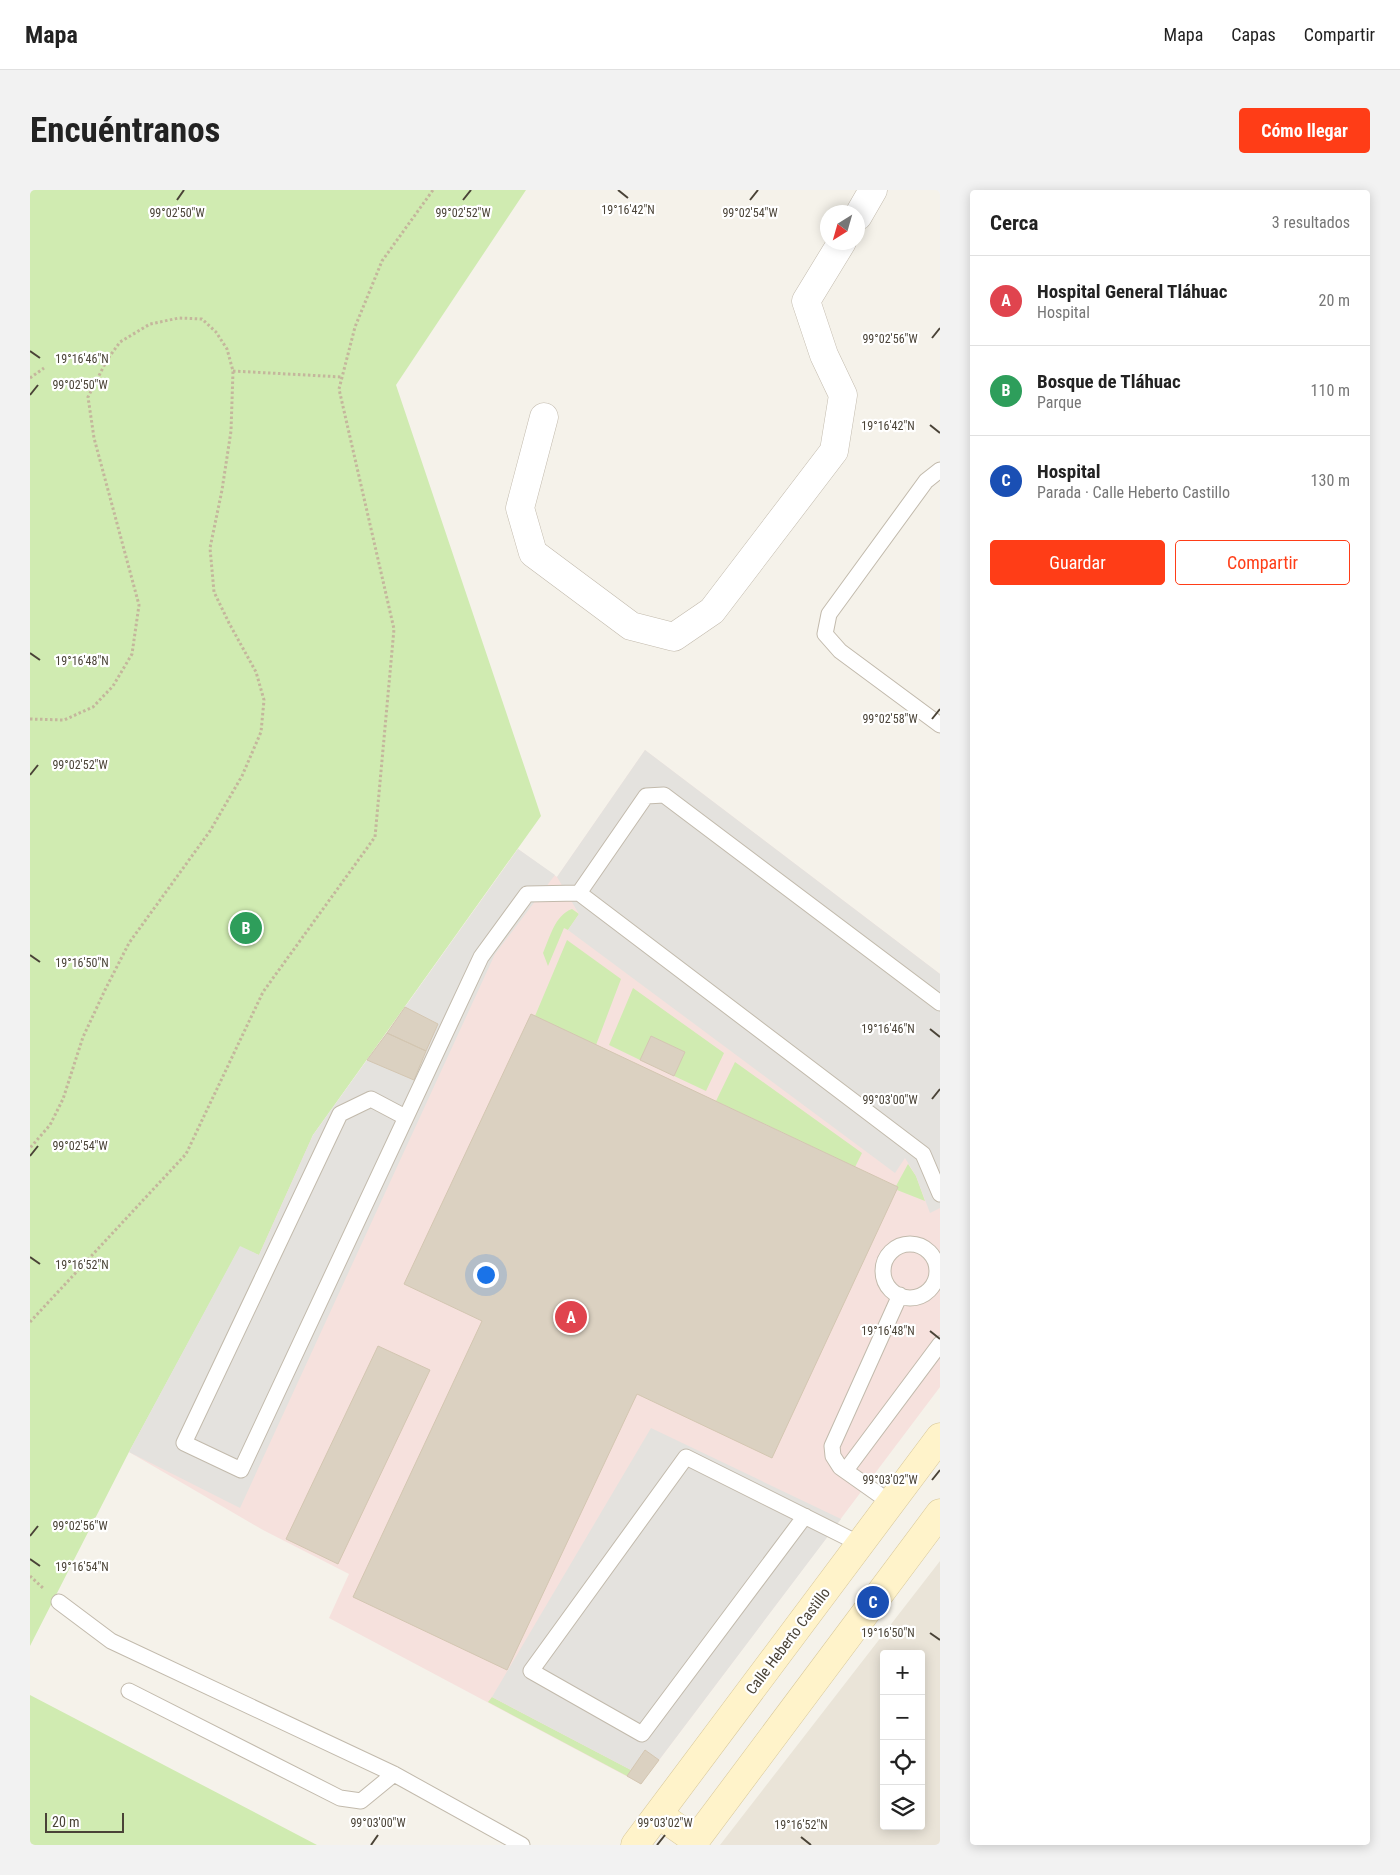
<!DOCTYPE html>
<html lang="es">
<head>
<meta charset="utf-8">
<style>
  body { margin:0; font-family:"Roboto Condensed",sans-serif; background:#f2f2f2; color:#222 }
  .controls { position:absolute; right:15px; bottom:15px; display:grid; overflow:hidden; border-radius:5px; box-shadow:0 2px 12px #0003 }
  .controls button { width:45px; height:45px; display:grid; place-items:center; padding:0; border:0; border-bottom:1px solid #e0e0e0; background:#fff; color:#222; font:25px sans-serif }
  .compass { position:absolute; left:790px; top:15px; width:45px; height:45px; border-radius:50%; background:#fff; box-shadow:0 2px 12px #0003; rotate:217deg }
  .scale { position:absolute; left:15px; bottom:12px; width:79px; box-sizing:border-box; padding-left:5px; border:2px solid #4a4337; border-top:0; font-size:14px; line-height:18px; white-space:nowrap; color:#4a4337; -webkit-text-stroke:4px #fff; paint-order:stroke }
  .you { position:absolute; left:455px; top:1084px; width:18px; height:18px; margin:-12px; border:4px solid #fff; border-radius:50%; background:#1a73e8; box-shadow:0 0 0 8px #1a73e833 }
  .badge { display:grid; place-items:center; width:32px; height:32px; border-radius:50%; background:#ff3d17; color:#fff; font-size:16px; font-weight:700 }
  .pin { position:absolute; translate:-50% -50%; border:2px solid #fff; box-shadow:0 1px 5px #0006 }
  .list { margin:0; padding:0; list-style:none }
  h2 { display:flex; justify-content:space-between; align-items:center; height:65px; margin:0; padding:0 20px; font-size:21px }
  h2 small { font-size:16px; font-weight:400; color:#767676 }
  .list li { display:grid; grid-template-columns:32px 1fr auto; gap:15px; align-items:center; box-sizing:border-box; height:90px; padding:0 20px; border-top:1px solid #e0e0e0 }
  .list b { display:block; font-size:19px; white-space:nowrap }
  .list p { margin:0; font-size:16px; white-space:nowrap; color:#767676 }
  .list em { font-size:16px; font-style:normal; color:#767676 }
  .actions { display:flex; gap:10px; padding:15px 20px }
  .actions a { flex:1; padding:11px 0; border:1px solid #ff3d17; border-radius:5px; text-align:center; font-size:18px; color:#ff3d17 }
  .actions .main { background:#ff3d17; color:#fff }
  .icon { flex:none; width:28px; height:28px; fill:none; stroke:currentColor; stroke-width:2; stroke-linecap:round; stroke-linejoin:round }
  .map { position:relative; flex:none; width:910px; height:1655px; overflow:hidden; border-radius:5px }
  header { display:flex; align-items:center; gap:30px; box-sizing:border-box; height:70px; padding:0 25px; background:#fff; border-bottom:1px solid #e0e0e0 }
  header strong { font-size:24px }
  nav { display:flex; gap:28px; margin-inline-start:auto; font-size:18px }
  .intro { display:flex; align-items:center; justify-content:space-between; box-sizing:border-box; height:120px; padding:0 30px }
  h1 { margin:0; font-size:35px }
  .button { padding:12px 22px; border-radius:5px; background:#ff3d17; color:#fff; font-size:18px; font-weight:700 }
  main { display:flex; gap:30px; padding:0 30px }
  aside { flex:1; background:#fff; border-radius:5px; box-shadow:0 2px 12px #0003 }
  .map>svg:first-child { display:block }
  .residential { fill:#eae4d8; fill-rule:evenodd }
  .medical { fill:#f6e1dd }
  .green { fill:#d0ebb1 }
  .parking { fill:#e4e2de }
  .building { fill:#dbd1c1; stroke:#d3c6b1 }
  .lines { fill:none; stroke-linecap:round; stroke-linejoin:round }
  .service-casing { stroke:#c2baac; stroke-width:17 }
  .minor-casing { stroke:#c2baac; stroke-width:29 }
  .secondary-casing { stroke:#d7c798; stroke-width:29 }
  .path { stroke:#c4b69c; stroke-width:3; stroke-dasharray:2.5 2.5; stroke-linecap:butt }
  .service { stroke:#fff; stroke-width:15 }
  .minor { stroke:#fff; stroke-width:28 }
  .secondary { stroke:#fff3ca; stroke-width:28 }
  .ticks { fill:none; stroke:#4a4337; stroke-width:2 }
  .labels { text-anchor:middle; stroke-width:4.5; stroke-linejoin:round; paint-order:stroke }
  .street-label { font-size:15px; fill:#4a4337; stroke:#fff }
  .ticks-label { font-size:12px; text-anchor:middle; fill:#4a4337; stroke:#fff; stroke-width:4.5; stroke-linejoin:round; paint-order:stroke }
</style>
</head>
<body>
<header>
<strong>Mapa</strong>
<nav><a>Mapa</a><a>Capas</a><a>Compartir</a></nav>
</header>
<div class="intro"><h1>Encuéntranos</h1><a class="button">Cómo llegar</a></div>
<main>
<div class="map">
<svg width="910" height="1655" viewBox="0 0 910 1655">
  <rect width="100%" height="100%" fill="#f5f2ea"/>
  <path class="residential" d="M910 1371V1655H690ZM854 1464H891V1636H854Z"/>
  <path class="medical" d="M615 560 910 784V1197L611 1594 299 1428 319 1384 233 1340 99 1262 227 1025 488 659 527 687Z"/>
  <path class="green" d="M0 0H496L366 195 511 626 283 945 229 1065 210 1057 99 1262 0 1456Z
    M542 719 549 724 538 740 534 738 518 776 513 763C520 747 525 725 542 719Z
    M537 750 591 789 566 855 505 826Z
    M603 798 694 863 676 901 644 886 655 862 621 846 610 870 579 855Z
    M705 872 832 963 825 977 686 911Z
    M878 974 886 986 895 1011 867 1000 868 997 866 996Z
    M0 1505 287 1655H0Z
    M462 1507 601 1580 597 1586 458 1512Z"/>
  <path class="parking" d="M615 560 910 784V1018L900 1023 886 986 875 968 865 983 538 740 549 724 527 687Z
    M488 659 525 685 465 764 210 1318 99 1262 210 1056 229 1065 283 945 337 870 384 890 408 834 375 817Z
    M621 1238 811 1329 629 1570 615 1560 601 1580 462 1507Z"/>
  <path class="building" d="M375 817 408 834 396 861 357 843Z
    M501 824 868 997 742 1268 607 1204 477 1480 323 1407 452 1131 374 1094Z
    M357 843 396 861 384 890 337 870Z
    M621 846 655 862 644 886 610 870Z
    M348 1156 400 1180 308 1374 256 1349Z
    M615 1560 629 1570 611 1594 597 1586Z"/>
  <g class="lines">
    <g class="service-casing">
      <path id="service" d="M910 280 896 291 799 424 795 444 810 461 910 535
        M549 703 616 606 634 605 910 813
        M375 927 341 909 310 924 154 1253 211 1280 451 767 497 704 549 703 893 964 910 1004
        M853 1081a27 27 0 1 1 54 0a27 27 0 1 1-54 0Z
        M816 1280 910 1154
        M861 1313 810 1277 803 1266 802 1256 870 1105
        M775 1326 612 1544 501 1481 656 1267 830 1354
        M29 1412 81 1451 364 1584 492 1655
        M99 1501 310 1608 331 1611 364 1584"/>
    </g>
    <g class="minor-casing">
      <path id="minor" d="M828 26 843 0
        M514 227 490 318 503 363 601 436 644 447 682 421 804 261 813 205 794 165 776 111 812 52"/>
    </g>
    <g class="secondary-casing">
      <path id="secondary" d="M628 1624 665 1650
        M605 1655 910 1247
        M662 1655 910 1323"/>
    </g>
    <path class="path" d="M203 181 312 187
      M0 188 14 178
      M0 529 34 530 63 517 83 496 102 464 109 415 64 248 58 207 77 170 90 152 120 134 149 128 172 129 186 142 197 159 203 181 201 241 192 300 180 358 184 402 199 433 226 482 234 510 231 542 212 586 180 641 99 753 75 800 53 847 33 909 20 935 0 958
      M0 1132 156 964 233 802 345 647 364 439 309 199 325 137 352 71 403 0
      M0 1386 14 1399"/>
    <use href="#service" class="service"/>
    <use href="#minor" class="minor"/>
    <use href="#secondary" class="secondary"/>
  </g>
  <path class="ticks" d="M588 0 598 8M147 10 154 0M433 10 441 0M720 10 728 0M902 148 910 138M0 161 10 168M0 205 8 195M900 235 910 243M0 463 10 470M902 529 910 519M0 585 8 575M0 765 10 772M900 839 910 847M902 909 910 899M0 966 8 956M0 1067 10 1074M900 1141 910 1149M902 1290 910 1280M0 1346 8 1336M0 1369 10 1376M900 1443 910 1450M771 1647 781 1655M341 1655 348 1645M627 1655 635 1645"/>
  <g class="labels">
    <g class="street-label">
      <text transform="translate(758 1451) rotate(-53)" y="5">Calle Heberto Castillo</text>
    </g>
  </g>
  <g class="ticks-label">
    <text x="598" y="24">19°16'42"N</text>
    <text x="147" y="27">99°02'50"W</text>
    <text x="433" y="27">99°02'52"W</text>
    <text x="720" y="27">99°02'54"W</text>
    <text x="860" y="153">99°02'56"W</text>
    <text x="52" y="173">19°16'46"N</text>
    <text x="50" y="199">99°02'50"W</text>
    <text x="858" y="240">19°16'42"N</text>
    <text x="52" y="475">19°16'48"N</text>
    <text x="860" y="533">99°02'58"W</text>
    <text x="50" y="579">99°02'52"W</text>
    <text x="52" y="777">19°16'50"N</text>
    <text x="858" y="843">19°16'46"N</text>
    <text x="860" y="914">99°03'00"W</text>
    <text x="50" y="960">99°02'54"W</text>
    <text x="52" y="1079">19°16'52"N</text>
    <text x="858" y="1145">19°16'48"N</text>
    <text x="860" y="1294">99°03'02"W</text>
    <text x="50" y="1340">99°02'56"W</text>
    <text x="52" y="1381">19°16'54"N</text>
    <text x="858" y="1447">19°16'50"N</text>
    <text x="348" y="1637">99°03'00"W</text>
    <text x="635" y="1637">99°03'02"W</text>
    <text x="771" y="1639">19°16'52"N</text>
  </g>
</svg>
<div class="controls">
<button>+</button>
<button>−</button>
<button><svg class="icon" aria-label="locate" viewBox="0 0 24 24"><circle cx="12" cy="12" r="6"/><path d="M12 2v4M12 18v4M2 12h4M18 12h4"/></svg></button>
<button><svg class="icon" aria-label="layers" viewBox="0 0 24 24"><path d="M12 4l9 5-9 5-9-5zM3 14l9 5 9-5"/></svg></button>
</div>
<svg class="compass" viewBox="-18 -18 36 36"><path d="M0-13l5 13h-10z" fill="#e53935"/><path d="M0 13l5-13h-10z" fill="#767676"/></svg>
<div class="scale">20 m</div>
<div class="you"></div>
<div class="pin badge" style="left:541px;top:1127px;background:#e0444e">A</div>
<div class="pin badge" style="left:216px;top:738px;background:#2e9e5b">B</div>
<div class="pin badge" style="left:843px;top:1412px;background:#1a4fb4">C</div>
</div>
<aside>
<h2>Cerca<small>3 resultados</small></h2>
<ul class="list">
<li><span class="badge" style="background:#e0444e">A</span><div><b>Hospital General Tláhuac</b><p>Hospital</p></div><em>20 m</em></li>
<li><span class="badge" style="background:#2e9e5b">B</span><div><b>Bosque de Tláhuac</b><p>Parque</p></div><em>110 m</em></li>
<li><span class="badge" style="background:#1a4fb4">C</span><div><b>Hospital</b><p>Parada · Calle Heberto Castillo</p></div><em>130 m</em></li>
</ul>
<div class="actions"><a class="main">Guardar</a><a>Compartir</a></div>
</aside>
</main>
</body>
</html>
